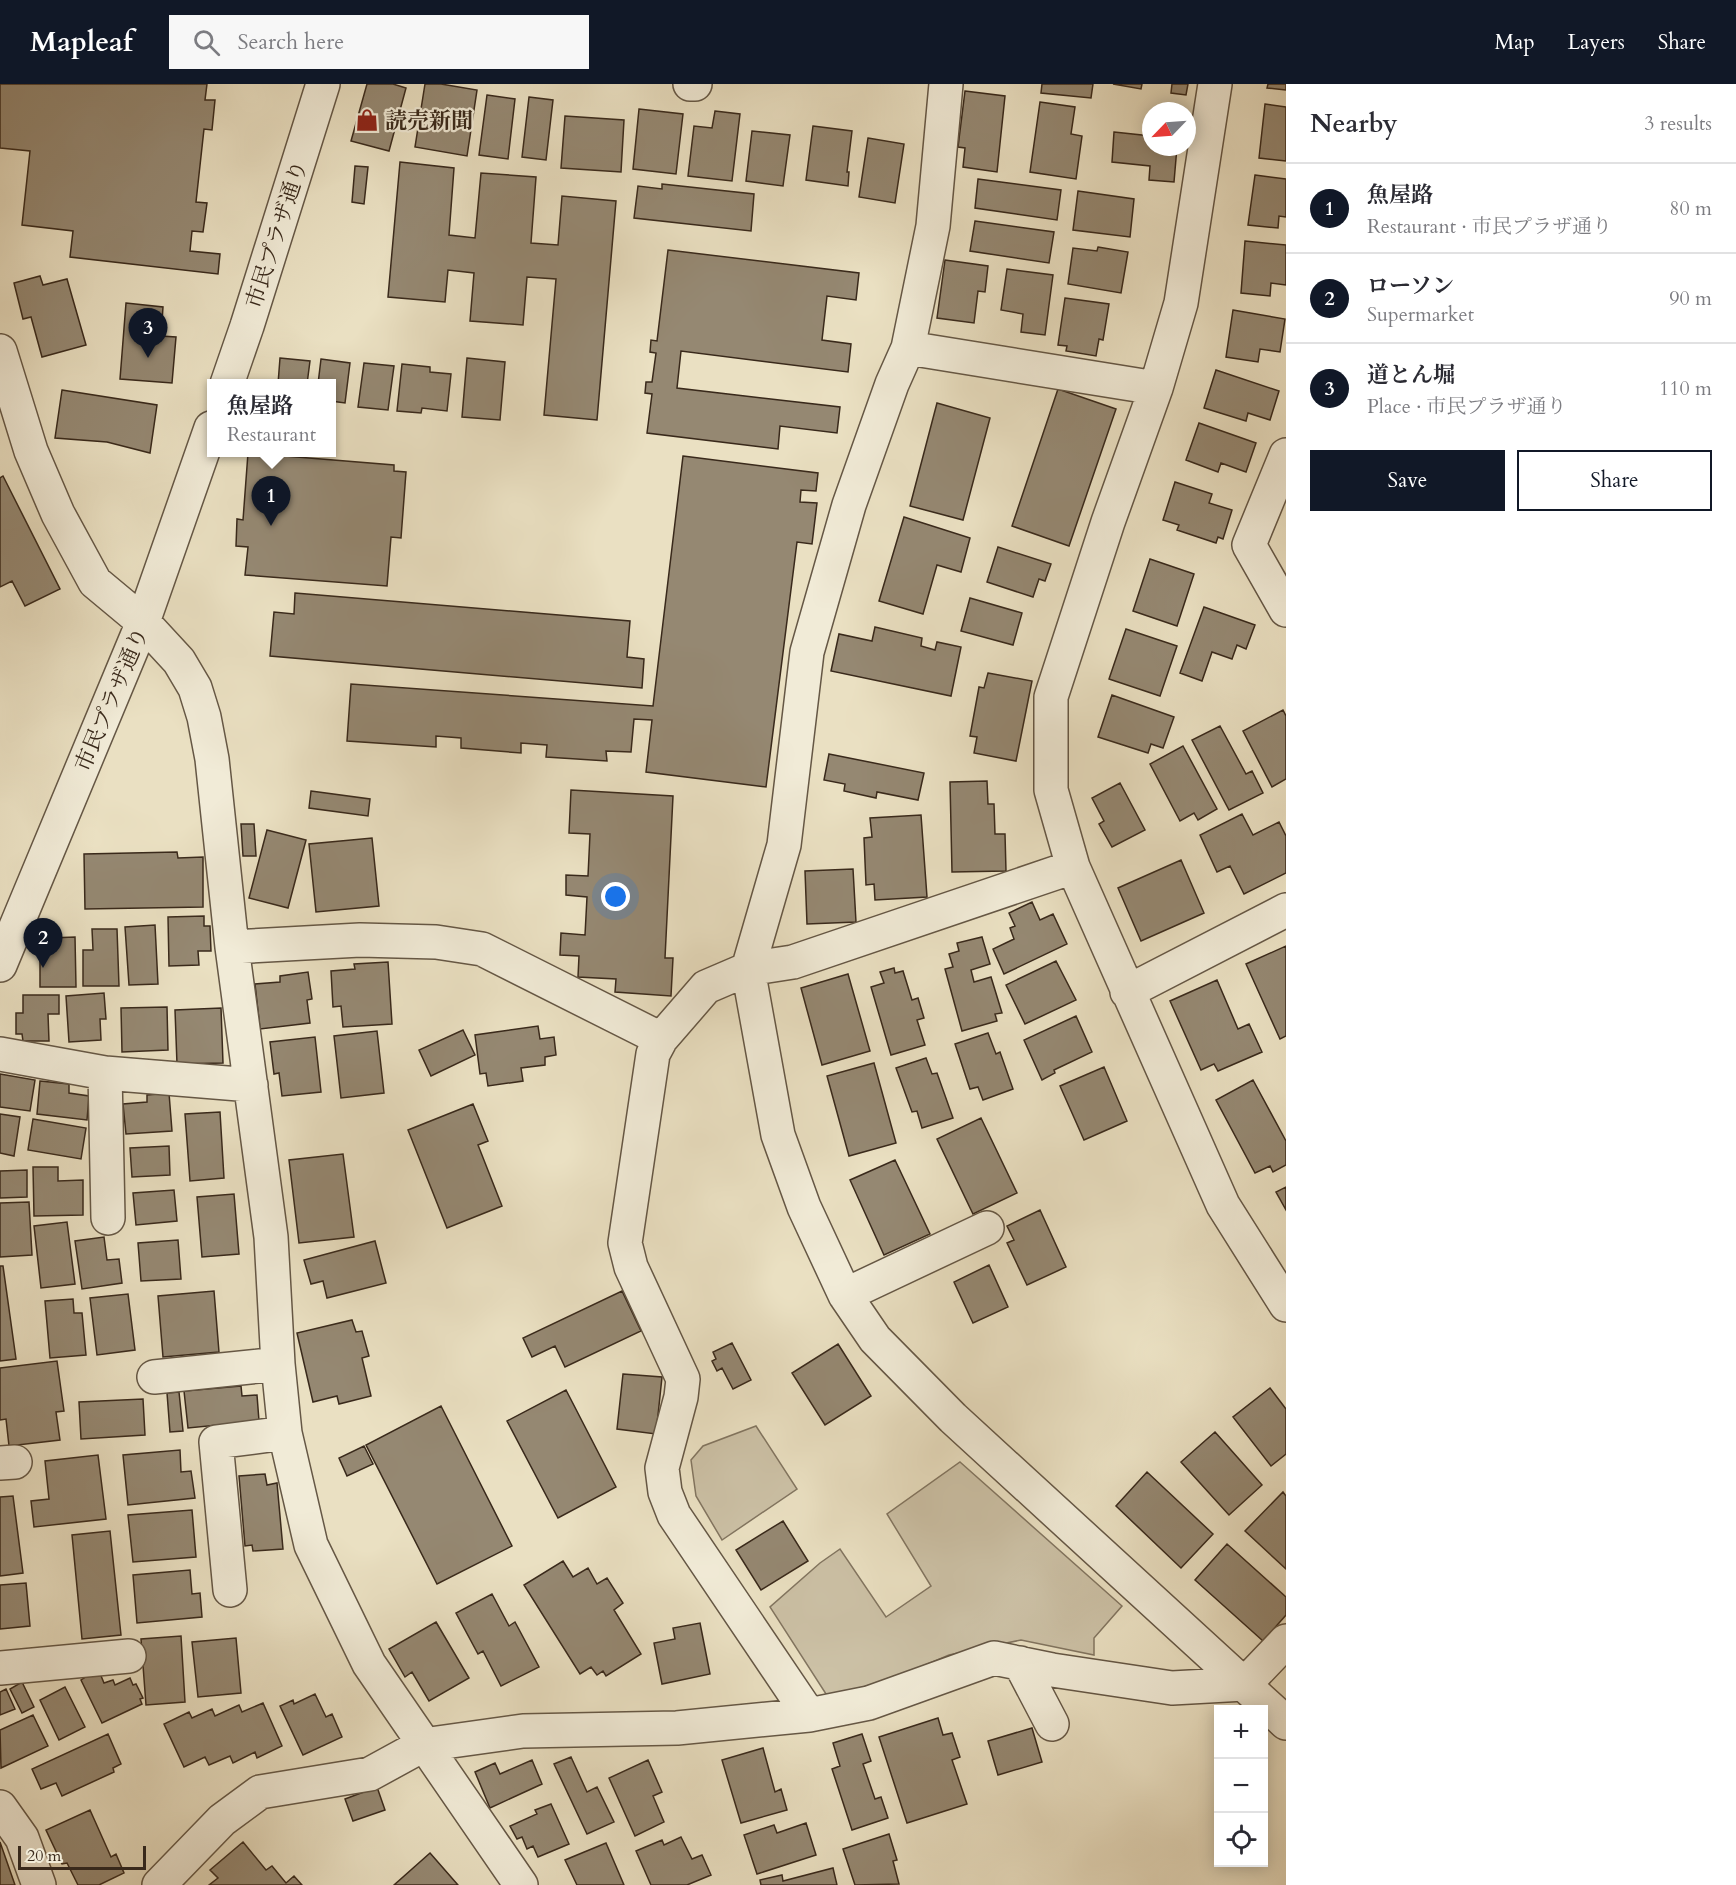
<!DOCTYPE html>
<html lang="en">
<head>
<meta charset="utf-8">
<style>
  body { margin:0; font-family:Cardo,"Noto Serif JP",serif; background:#f7f7f7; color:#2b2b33 }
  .controls { position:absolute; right:18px; bottom:18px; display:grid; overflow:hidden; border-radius:0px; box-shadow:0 3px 15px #0003 }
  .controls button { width:54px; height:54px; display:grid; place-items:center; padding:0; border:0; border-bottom:2px solid #e1e1e2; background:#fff; color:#2b2b33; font:30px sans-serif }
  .compass { position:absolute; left:1142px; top:18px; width:54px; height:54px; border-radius:50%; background:#fff; box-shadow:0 3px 15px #0003; rotate:245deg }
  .scale { position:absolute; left:18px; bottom:15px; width:128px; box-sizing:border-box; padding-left:6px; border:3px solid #39291b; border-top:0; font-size:16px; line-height:21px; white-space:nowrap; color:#39291b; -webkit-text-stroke:4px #f1ebd7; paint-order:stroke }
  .you { position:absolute; left:616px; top:813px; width:21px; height:21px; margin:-15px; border:4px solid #fff; border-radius:50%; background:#1a73e8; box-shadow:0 0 0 9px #1a73e833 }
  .badge { display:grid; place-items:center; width:39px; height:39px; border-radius:50%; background:#111827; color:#fff; font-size:20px; font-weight:700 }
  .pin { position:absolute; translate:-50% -50px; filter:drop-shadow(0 2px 3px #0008) }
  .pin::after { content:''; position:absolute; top:32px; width:21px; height:18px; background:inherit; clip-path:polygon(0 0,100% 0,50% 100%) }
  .popup { position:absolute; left:207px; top:295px; width:129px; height:78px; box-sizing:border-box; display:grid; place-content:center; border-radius:0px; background:#fff; filter:drop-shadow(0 2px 4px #0005); font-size:20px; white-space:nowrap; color:#7c7c81 }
  .popup b { font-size:22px; color:#2b2b33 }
  .popup::after { content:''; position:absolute; left:50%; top:100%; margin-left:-12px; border:12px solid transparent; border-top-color:#fff }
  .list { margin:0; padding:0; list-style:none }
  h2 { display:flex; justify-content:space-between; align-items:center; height:78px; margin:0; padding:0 24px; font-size:26px }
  h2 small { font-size:20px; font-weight:400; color:#7c7c81 }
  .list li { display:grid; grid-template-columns:39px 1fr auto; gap:18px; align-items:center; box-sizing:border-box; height:90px; padding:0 24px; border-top:2px solid #e1e1e2 }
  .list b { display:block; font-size:22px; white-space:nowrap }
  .list p { margin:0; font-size:20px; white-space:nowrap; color:#7c7c81 }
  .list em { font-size:20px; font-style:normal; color:#7c7c81 }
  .actions { display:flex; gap:12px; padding:18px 24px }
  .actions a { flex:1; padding:14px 0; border:2px solid #111827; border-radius:0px; text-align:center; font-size:21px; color:#111827 }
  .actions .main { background:#111827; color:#fff }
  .icon { flex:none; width:33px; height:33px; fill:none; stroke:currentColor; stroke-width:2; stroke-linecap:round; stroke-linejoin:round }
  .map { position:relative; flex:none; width:1286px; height:1801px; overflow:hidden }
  header { display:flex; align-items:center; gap:36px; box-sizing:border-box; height:84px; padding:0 30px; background:#111827; color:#fff }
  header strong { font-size:28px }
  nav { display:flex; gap:33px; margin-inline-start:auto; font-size:21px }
  .search { width:420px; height:54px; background:#f7f7f7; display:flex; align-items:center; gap:15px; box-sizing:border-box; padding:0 21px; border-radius:0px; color:#7c7c81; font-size:22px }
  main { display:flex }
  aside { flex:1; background:#fff }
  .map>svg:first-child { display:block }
  .green { fill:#ccc1a6; stroke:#827560; stroke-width:1.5 }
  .building { fill:#958872; stroke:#39291b; stroke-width:1.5 }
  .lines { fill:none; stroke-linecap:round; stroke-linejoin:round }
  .minor-casing { stroke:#655745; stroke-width:36 }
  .minor { stroke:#f1ebd7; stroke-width:33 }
  .labels { text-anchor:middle; stroke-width:4.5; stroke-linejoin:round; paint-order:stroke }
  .poi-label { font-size:22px; font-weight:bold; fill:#39291b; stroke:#f1ebd7; text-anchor:start }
  .street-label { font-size:22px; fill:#39291b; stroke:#f1ebd7 }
</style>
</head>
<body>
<header>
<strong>Mapleaf</strong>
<div class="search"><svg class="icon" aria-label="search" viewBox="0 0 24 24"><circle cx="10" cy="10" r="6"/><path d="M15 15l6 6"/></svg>Search here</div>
<nav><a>Map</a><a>Layers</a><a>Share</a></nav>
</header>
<main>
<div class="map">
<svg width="1286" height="1801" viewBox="0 0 1286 1801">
  <rect width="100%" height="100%" fill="#eae0c2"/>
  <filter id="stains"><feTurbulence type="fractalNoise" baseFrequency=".00333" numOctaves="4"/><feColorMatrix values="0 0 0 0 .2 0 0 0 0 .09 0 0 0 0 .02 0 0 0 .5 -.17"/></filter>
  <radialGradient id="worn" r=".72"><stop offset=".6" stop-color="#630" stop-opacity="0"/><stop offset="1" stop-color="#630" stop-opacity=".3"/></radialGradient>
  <path class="green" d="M756 1342 797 1405 722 1456 696 1412 691 1376 703 1362Z
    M960 1378 1122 1522 1094 1554V1571L1021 1556 949 1571 897 1593 839 1610H826L770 1523 820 1479 840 1465 886 1533 931 1502 887 1430Z"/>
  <path class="building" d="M0 0H207L205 16H215L212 46 204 45 196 118 207 119 203 148 192 147 190 167 220 170 218 190 70 173 73 147 22 141 30 67 0 64Z
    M367 0H393L406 4 389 67 351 57Z
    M425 0H441L477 6 467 72 415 63Z
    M1042 0H1093L1091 14 1041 9Z
    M1113 0H1142L1141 5Z
    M1172 0H1188L1186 11 1171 9Z
    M1268 0H1286V6L1267 4Z
    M965 7 1005 12 997 88 963 83 965 64 958 63Z
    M487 11 515 15 508 75 479 71Z
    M529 13 553 16 546 76 522 73Z
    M1040 18 1075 23 1071 50 1082 52 1076 95 1030 88Z
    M1265 20 1286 23V77L1259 74Z
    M639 25 683 30 676 90 633 85Z
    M715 27 740 30 732 97 688 92 694 42 712 44Z
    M565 32 624 36 621 88 561 84Z
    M813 42 852 47 847 88H849L848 102 806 96Z
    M752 47 790 51 783 102 746 97Z
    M1114 48 1151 52V63H1177L1174 98 1149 96 1150 82 1112 78Z
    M868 54 904 60 895 119 859 113Z
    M400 78 454 84 449 151 475 154 481 89 536 93 531 159 558 161 562 112 616 117 597 336 544 331 556 195 527 193 523 241 470 237 474 189 448 186 445 218 388 213Z
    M355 82 368 83 364 120 352 118Z
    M1255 91 1286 95V133L1279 132 1278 144 1248 141Z
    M978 95 1061 106 1057 136 975 124Z
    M662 100 754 110 751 147 634 134 638 102 662 105Z
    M1078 107 1134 115 1130 153 1073 146Z
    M975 137 1054 148 1049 179 970 167Z
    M1245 157 1286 161V201L1271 199 1270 212 1241 209Z
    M1098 163 1128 168 1121 209 1068 200 1073 164 1097 167Z
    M668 166 859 189 856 216 827 212 822 256 851 260 848 288 681 267 677 304 840 323 837 349 780 342 778 365 647 349 652 310 645 309 646 298H652L656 269 650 268 651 256 657 257Z
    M945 176 988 182 985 208 978 207 974 239 937 234Z
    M1007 185 1053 191 1045 251 1021 248 1023 230 1001 226Z
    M40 192 43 201 67 195 86 261 42 273 31 233 23 235 14 199Z
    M1065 214 1109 220 1103 256 1099 255 1096 272 1066 267 1067 262 1058 261Z
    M126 219 163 223 161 252 176 253 172 299 120 295Z
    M1233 226 1285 235 1280 268 1260 265 1258 278 1226 273Z
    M280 274 310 277 307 300H278Z
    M467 274 505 278 500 336 462 333Z
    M321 275 350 279 345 319 331 317V300H318Z
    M364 279 394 282 388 326 358 323Z
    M402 280 430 283V288L451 290 447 327 422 324 421 329 397 327Z
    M1216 286 1279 307 1270 336 1248 329 1246 337 1204 324Z
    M1058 305 1116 325 1069 462 1012 442Z
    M62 306 157 321 150 369 107 358 55 354Z
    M937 319 990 334 963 436 910 422Z
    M1199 339 1256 359 1246 388 1221 379 1218 388 1186 376Z
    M248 369 394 381V387L406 388 401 454 391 453 387 502 245 491 248 463 236 462 237 435 243 436Z
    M683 372 818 389 816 407 801 406 800 418 817 419 812 460 797 458 766 703 646 688 652 636 634 635 631 668 606 667 607 677 546 673 547 661 521 659V669L461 664V654L436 652V663L347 657 351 600 653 622Z
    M3 392 60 505 25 522 12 497 0 503V394Z
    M1175 398 1212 410 1209 419 1232 426 1223 455 1218 453 1216 459 1177 446 1179 441 1163 436Z
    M904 433 970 454 961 488 937 481 923 530 879 517Z
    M998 463 1051 480 1045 497 1039 495 1033 513 987 498Z
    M1150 475 1194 490 1177 542 1133 527Z
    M295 509 630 537 627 573 644 575 642 604 270 572 274 528 294 530Z
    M970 514 1022 529 1013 561 961 547Z
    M1204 523 1255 541 1246 565 1237 561 1232 575 1212 568 1202 597 1180 589Z
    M875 543 922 554 921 562 935 566 937 558 961 563 951 612 831 587 839 550 872 557Z
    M1126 545 1177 562 1160 612 1109 595Z
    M988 589 1032 597 1016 677 974 669 977 653 970 652 979 603 984 604Z
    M1112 611 1174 633 1163 664 1151 660 1148 669 1098 653Z
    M1283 626 1286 632V695L1272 703 1243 647Z
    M1220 642 1246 690 1252 687 1263 709 1229 726 1192 656Z
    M1183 662 1217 725 1198 736 1194 729 1180 737 1150 680Z
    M829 670 924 689 918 716 877 708 876 714 844 707 845 700 824 696Z
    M987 697 988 720H994L995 750H1005L1006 787 952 788 950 698Z
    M1120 699 1145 746 1112 763 1099 740 1104 737 1092 714Z
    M571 706 673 712 665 874H673L671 912 615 908 616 895 578 893 579 872 560 871 561 849 585 851 587 813 566 811V791L588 792 590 750 569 749Z
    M311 707 370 715 368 732 309 724Z
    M1242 730 1253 751 1279 738 1286 752V789L1244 810 1230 782 1217 788 1200 751Z
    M921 731 927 813 875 816 874 800 866 801 864 754 872 753 870 734Z
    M241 740H254L256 772H243Z
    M267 746 306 756 288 824 249 814Z
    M372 754 379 822 316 828 309 760Z
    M177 768 178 774 203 773V823L85 825 84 770Z
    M1181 776 1204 829 1141 857 1118 804Z
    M853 785 856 838 807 840 805 787Z
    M1032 818 1040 836 1053 830 1067 860 1004 890 993 865 1014 855 1010 844 1015 842 1009 829Z
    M204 832V842H210L211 867H198L199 881 169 882 168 833Z
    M155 841 158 900 129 901 125 843Z
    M92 845H117L119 902H83V866H93Z
    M75 853 76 903H40V869H50V854Z
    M982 853 990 880 971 886 974 898 991 893 1002 929 995 930 997 937 962 947 945 885 953 883 949 870 959 867 957 859Z
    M1286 862V952L1280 955 1246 880Z
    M1056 877 1076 916 1025 940 1006 901Z
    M388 878 392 940 343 943 341 922 333 923 331 887 355 885 354 880Z
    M894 884 895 889 903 887 912 916 918 914 924 934 917 936 925 961 891 971 871 903 884 899 880 888Z
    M308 888 312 915 307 916 310 939 260 945 255 900 280 898V892Z
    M848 890 870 967 822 981 801 904Z
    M1217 896 1238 945 1249 940 1262 968 1218 987 1214 980 1201 986 1170 917Z
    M104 909 106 935H100L101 956 69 958 66 912Z
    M23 911H59V930H48L49 957H23L22 950H16V929H23Z
    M167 923 168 966 122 968 121 924Z
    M221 924 223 979 177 980 175 926Z
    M1076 932 1092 968 1054 986 1055 989 1042 996 1024 956Z
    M538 942 540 955 554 953 556 971 545 973V981L521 984 523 997 488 1002 486 989 480 990 475 951Z
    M463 946 475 971 431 992 419 966Z
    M377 947 384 1009 341 1014 334 952Z
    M988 949 996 970 1000 968 1013 1005 983 1016 978 1003 970 1005 955 960Z
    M315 953 321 1008 282 1012 279 989 274 990 270 958Z
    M926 974 932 990 937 989 953 1034 922 1044 917 1027 912 1028 896 984Z
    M874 979 896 1059 849 1072 827 992Z
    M1104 983 1127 1037 1084 1056 1060 1002Z
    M0 990 35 996 30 1027 0 1023Z
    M1253 996 1286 1057V1081L1273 1088 1270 1082 1255 1089 1216 1016Z
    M40 997 69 1000V1009L89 1012 87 1036 37 1030Z
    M169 1009 172 1047 126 1050 123 1020 147 1018V1011Z
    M473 1020 488 1057 478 1061 502 1122 447 1144 408 1046Z
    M220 1028 224 1094 190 1097 185 1030Z
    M0 1030 20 1033 14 1072 0 1069Z
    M981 1034 1017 1109 973 1130 937 1055Z
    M33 1035 86 1044 81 1075 28 1066Z
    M169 1062 170 1091 132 1093 130 1064Z
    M343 1070 354 1153 299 1159 289 1076Z
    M895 1076 930 1150 884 1171 850 1096Z
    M33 1083H58V1097L83 1096V1131L34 1132Z
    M27 1086V1113L0 1114V1087Z
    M1286 1103V1126L1276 1108Z
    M174 1106 177 1137 136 1141 133 1109Z
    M234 1110 239 1170 202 1173 197 1113Z
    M29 1118 32 1171 0 1173V1119Z
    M1040 1126 1066 1183 1027 1201 1007 1159 1014 1156 1007 1142Z
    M67 1138 75 1200 41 1204 34 1142Z
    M104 1153 107 1176 119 1175 122 1199 82 1205 75 1157Z
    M178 1156 181 1195 141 1197 138 1159Z
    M375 1157 386 1199 327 1214 323 1197 311 1200 304 1176Z
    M989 1181 1008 1223 973 1239 954 1198Z
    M0 1182H3L16 1275 0 1277Z
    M214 1207 219 1268 163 1273 158 1212Z
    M622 1207 641 1247 565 1283 555 1262 532 1273 523 1254Z
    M128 1210 135 1266 97 1271 90 1214Z
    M73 1215 74 1229H82L86 1271 50 1274 45 1217Z
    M352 1236 356 1248 362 1247 369 1272 362 1274 371 1312 339 1320 337 1312 313 1318 297 1249Z
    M732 1259 751 1296 733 1305 722 1284 717 1287 712 1277 716 1275 713 1268Z
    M838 1260 871 1312 825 1341 792 1289Z
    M57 1277 64 1327 56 1328 60 1356 9 1362 6 1335 0 1336V1284Z
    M623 1290 662 1293 656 1350 617 1345Z
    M241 1302 242 1312 257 1311 259 1337 188 1344 184 1307Z
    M1270 1304 1286 1325V1370L1271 1382 1233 1333Z
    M566 1306 616 1403 558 1434 507 1337Z
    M179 1308 183 1347 170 1348 167 1309Z
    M143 1315 145 1351 81 1355 79 1318Z
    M441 1322 512 1462 437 1500 366 1361Z
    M1215 1348 1262 1401 1229 1431 1181 1378Z
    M364 1362 373 1380 347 1392 339 1374Z
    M180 1366 181 1388 191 1387 195 1414 128 1421 123 1371Z
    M98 1371 106 1435 34 1443 31 1417 49 1415 45 1377Z
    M1147 1388 1213 1450 1181 1484 1116 1422Z
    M265 1390 267 1401 277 1399 283 1465 253 1467 252 1461 245 1462 239 1392Z
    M1283 1408 1286 1412V1485L1245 1447Z
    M13 1412 23 1489 0 1492V1413Z
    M192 1426 196 1473 133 1478 128 1431Z
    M783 1437 808 1477 761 1506 736 1466Z
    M110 1447 121 1551 82 1555 72 1451Z
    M1227 1460 1286 1513V1531L1263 1557 1195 1496Z
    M563 1477 573 1493 588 1484 597 1500 607 1494 623 1519 614 1526 641 1570 606 1592 603 1587 597 1591 591 1583 580 1590 524 1501Z
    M190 1486 192 1510 200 1509 202 1533 137 1539 133 1491Z
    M26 1499 30 1542 0 1545V1501Z
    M492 1510 509 1542 515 1538 539 1583 501 1602 483 1567 478 1570 456 1529Z
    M436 1538 469 1594 429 1617 412 1588 405 1593 389 1565Z
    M700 1539 710 1590 662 1600 654 1559 675 1555 673 1544Z
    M181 1552 185 1618 146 1621 141 1555Z
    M236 1554 241 1609 198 1613 192 1558Z
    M99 1587 104 1599 113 1596 115 1601 130 1594 133 1601 136 1600 143 1614 140 1615 142 1620 102 1639 81 1596 84 1594 82 1590Z
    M22 1598 34 1623 22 1629 10 1605Z
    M65 1603 85 1643 59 1656 40 1616Z
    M6 1605 15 1625 0 1631V1608Z
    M315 1610 326 1633 332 1630 342 1653 303 1671 280 1622 293 1616 294 1620Z
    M263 1619 282 1662 257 1674 255 1668 233 1679 230 1672 209 1681 205 1673 184 1683 164 1640 189 1628 192 1634 212 1625 215 1632 239 1621 242 1628Z
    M33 1631 48 1662 1 1684 0 1646Z
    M938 1634 943 1651 952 1649 960 1673 952 1676 967 1720 907 1739 879 1653Z
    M1032 1644 1042 1678 998 1691 988 1657Z
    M108 1650 121 1680 113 1684 114 1688 62 1712 56 1699 41 1705 32 1685Z
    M862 1650 871 1677 863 1680 875 1715 881 1713 888 1734 852 1746 832 1685 840 1682 833 1659Z
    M763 1664 775 1708 781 1705 787 1726 741 1739 722 1676Z
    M571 1673 587 1708 597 1703 614 1738 587 1750 554 1680Z
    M532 1676 542 1700 490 1724 475 1688 495 1679 500 1690Z
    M648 1676 662 1708 653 1712 664 1738 635 1752 609 1694Z
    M377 1703 385 1726 353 1737 345 1715Z
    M551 1720 569 1760 538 1773 533 1762 527 1765 522 1753 517 1755 510 1742 537 1730 535 1726Z
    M90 1726 111 1773 116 1770 124 1789 99 1801H78L67 1779 62 1780 46 1746Z
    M806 1739 816 1771 757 1790 744 1751 774 1741 777 1749Z
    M889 1750 897 1776 893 1777 899 1800 855 1801 843 1765Z
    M681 1753 692 1775 702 1771 711 1791 687 1801H651L636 1767 662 1756 664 1761Z
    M0 1758 15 1801H0Z
    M243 1758 266 1786 272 1782 286 1799 294 1792 302 1801H209L218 1794 210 1786Z
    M606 1759 624 1801H577L565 1776Z
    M430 1769 458 1801H394Z
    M833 1784 837 1801H761L760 1796 782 1791 783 1797Z"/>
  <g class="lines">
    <g class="minor-casing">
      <path id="minor" d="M690 0H695
        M946 0 933 142 908 264 892 300 849 421 807 568 784 761 748 885 778 1051 804 1123 845 1211 875 1255 953 1334 1286 1639
        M1215 0 1181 219 1156 304 1108 438 1051 613V706L1073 783 1223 1121 1286 1221
        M908 264 1156 304
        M0 267 31 367 58 430 95 498 143 538 179 577 195 604 204 633 212 675 232 863 271 1153 278 1280 285 1349 311 1461 369 1580 521 1801
        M227 300 247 242 323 0
        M1286 371 1249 461 1286 526
        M232 863 360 856 436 858 482 865 661 955
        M0 881 143 538 211 344
        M1127 908 1286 826
        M0 970 105 989 251 1001
        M105 989 108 1134
        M845 1211 987 1144
        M154 1293 278 1280
        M0 1379 15 1378
        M230 1506 216 1358 285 1349
        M1020 1579 1052 1640
        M0 1584 129 1572
        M809 1631 674 1431 665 1408 662 1384 681 1313 683 1295 631 1183 625 1159 653 970 661 955 706 903 748 885 793 878 1073 783
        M0 1723 22 1754 39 1801
        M159 1801 222 1736 260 1708 370 1690 423 1661 523 1647 677 1644 809 1631 869 1619 994 1574 1052 1586 1172 1604 1245 1600 1286 1557"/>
    </g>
    <use href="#minor" class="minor"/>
  </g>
  <defs>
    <g id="shop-bare" transform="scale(1.8)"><path d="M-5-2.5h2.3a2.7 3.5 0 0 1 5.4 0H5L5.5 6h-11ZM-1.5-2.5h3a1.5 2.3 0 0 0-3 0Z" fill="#8f2418" stroke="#f1ebd7" stroke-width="2.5" paint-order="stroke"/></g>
  </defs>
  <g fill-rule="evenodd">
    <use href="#shop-bare" x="367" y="36"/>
  </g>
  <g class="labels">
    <g class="poi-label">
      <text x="385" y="44">読売新聞</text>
    </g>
    <g class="street-label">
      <text transform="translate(276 150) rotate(-72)" y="8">市民プラザ通り</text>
      <text transform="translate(111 615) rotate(-67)" y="8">市民プラザ通り</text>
    </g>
  </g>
  <rect width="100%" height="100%" filter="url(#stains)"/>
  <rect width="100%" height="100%" fill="url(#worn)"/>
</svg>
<div class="controls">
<button>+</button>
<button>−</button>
<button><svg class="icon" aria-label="locate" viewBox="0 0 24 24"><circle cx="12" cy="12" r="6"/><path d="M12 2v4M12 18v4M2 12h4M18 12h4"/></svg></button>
</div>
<svg class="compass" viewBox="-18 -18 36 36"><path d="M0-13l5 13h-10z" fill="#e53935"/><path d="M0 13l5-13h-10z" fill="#7c7c81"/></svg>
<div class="scale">20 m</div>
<div class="you"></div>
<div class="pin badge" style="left:271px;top:442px">1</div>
<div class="popup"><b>魚屋路</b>Restaurant</div>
<div class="pin badge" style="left:43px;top:884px">2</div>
<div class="pin badge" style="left:148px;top:274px">3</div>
</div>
<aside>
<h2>Nearby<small>3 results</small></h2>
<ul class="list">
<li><span class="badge">1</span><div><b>魚屋路</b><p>Restaurant · 市民プラザ通り</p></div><em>80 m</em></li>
<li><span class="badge">2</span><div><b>ローソン</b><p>Supermarket</p></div><em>90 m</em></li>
<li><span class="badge">3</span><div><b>道とん堀</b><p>Place · 市民プラザ通り</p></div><em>110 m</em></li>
</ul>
<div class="actions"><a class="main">Save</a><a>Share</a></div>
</aside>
</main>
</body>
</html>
